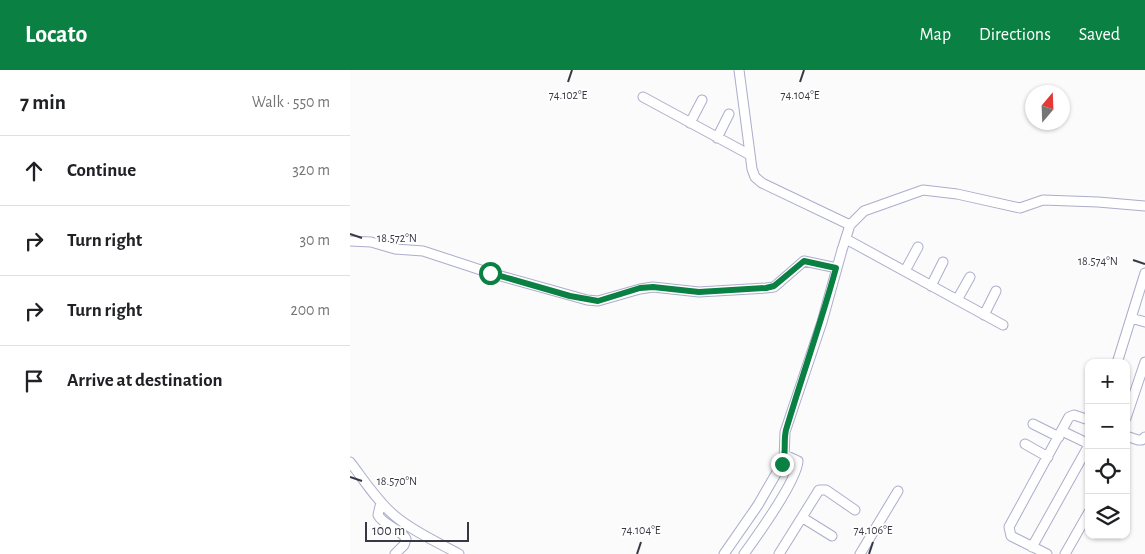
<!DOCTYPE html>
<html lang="en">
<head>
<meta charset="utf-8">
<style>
  body { margin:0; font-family:"Alegreya Sans",sans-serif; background:#f6f6f6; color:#202124 }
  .controls { position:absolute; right:15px; bottom:15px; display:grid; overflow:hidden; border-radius:10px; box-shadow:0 1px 4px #0004 }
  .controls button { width:45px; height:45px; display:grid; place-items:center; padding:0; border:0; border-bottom:1px solid #e0e0e0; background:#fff; color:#202124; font:25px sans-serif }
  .compass { position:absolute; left:675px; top:15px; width:45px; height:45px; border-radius:50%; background:#fff; box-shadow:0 1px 4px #0004; rotate:19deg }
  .scale { position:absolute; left:15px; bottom:12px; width:104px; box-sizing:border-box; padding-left:5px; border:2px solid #383844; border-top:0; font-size:14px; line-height:18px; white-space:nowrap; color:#383844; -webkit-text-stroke:4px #fff; paint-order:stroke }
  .stop { position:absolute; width:15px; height:15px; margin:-11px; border:4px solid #0b8043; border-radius:50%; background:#fff }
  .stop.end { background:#0b8043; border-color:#fff; box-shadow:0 1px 5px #0008 }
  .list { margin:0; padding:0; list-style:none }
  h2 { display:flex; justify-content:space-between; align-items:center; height:65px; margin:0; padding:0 20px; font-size:21px }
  h2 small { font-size:16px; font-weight:400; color:#757577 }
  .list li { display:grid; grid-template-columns:32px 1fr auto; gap:15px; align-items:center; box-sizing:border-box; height:70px; padding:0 20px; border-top:1px solid #e0e0e0 }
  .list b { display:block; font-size:19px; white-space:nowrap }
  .list em { font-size:16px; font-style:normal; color:#757577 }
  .icon { flex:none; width:28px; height:28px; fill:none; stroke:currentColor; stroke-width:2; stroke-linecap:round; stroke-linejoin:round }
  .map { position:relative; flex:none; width:795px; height:484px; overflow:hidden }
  header { display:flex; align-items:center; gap:30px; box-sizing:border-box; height:70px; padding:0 25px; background:#0b8043; color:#fff }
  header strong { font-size:24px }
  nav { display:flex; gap:28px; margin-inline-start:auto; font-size:18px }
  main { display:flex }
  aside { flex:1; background:#fff }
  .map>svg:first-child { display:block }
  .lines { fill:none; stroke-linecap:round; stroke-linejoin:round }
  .street-casing { stroke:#acadcb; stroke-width:11 }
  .street { stroke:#fff; stroke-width:9 }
  .route { stroke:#0b8043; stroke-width:6 }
  .ticks { fill:none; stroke:#383844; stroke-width:2 }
  .ticks-label { font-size:12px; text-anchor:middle; fill:#383844; stroke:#fff; stroke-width:4; stroke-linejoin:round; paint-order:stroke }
</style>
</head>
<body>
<header>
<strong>Locato</strong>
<nav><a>Map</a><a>Directions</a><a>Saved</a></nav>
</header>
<main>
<aside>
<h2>7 min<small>Walk · 550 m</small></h2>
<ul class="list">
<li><svg class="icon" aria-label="ahead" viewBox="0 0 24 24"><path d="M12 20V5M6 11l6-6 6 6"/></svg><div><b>Continue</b></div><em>320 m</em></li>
<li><svg class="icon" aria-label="right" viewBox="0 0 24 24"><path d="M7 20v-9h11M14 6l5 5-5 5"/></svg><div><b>Turn right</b></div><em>30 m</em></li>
<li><svg class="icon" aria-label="right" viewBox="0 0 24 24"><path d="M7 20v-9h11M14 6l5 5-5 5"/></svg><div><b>Turn right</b></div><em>200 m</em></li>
<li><svg class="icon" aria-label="arrive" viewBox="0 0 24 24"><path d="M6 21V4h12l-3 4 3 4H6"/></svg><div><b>Arrive at destination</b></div></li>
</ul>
</aside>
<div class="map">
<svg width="795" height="484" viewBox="0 0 795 484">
  <rect width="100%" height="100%" fill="#fbfbfb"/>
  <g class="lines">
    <g class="street-casing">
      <path id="street" d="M389 0 402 99 405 107 412 113 500 155
        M293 27 400 85
        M340 53 352 30
        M367 68 379 44
        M496 169 653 255
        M0 171 21 172 45 179 73 181 140 203 237 230 248 231 290 219 303 217 349 222 416 218 424 217 454 191 487 198
        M555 201 568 177
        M581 216 593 192
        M607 230 620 207
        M634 245 646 221
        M781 248 795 252
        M767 293 795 203
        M776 348 795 292
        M683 354 709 367
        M712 361 739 374
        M776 366 788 370H792L795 367
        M675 374 698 387
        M0 392C14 410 27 431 45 446 64 462 87 472 109 484
        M31 432 28 445C34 456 50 458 56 469L54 475 45 484
        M453 448 482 466
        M682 477 739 375
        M374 484 408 435 434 390 435 362 472 252 492 180 500 155 514 141 573 120 607 124 670 138 693 130 748 132 795 136
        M394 484C407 466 447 411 448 391L435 385
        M429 484 469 420H476L505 440
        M510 484 548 421
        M697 484 661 466 659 457 719 347 724 345 739 350
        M715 484 739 442"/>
    </g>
    <use href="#street" class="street"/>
  </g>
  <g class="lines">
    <path class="route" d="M140 203 220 226 248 231 290 218 303 217 349 222 416 218 424 216 454 191 486 198C471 253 452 306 436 360 433 372 437 383 432 394"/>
  </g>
  <path class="ticks" d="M218 12 222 0M450 12 454 0M0 164 12 168M783 190 795 194M0 407 12 411M287 484 291 472M519 484 523 472"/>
  <g class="ticks-label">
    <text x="218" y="29">74.102°E</text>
    <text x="450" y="29">74.104°E</text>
    <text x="47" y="172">18.572°N</text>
    <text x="748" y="195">18.574°N</text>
    <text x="47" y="415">18.570°N</text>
    <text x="291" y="464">74.104°E</text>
    <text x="523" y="464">74.106°E</text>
  </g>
</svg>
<div class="controls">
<button>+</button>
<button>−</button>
<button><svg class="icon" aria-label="locate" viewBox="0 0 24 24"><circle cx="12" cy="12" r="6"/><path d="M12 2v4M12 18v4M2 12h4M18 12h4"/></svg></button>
<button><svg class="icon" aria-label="layers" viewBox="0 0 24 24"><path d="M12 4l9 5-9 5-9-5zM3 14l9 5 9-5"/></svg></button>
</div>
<svg class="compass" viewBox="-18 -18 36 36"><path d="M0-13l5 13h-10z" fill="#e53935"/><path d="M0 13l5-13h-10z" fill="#757577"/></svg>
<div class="scale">100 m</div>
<div class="stop" style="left:140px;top:203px"></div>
<div class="stop end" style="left:432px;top:394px"></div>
</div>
</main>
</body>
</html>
